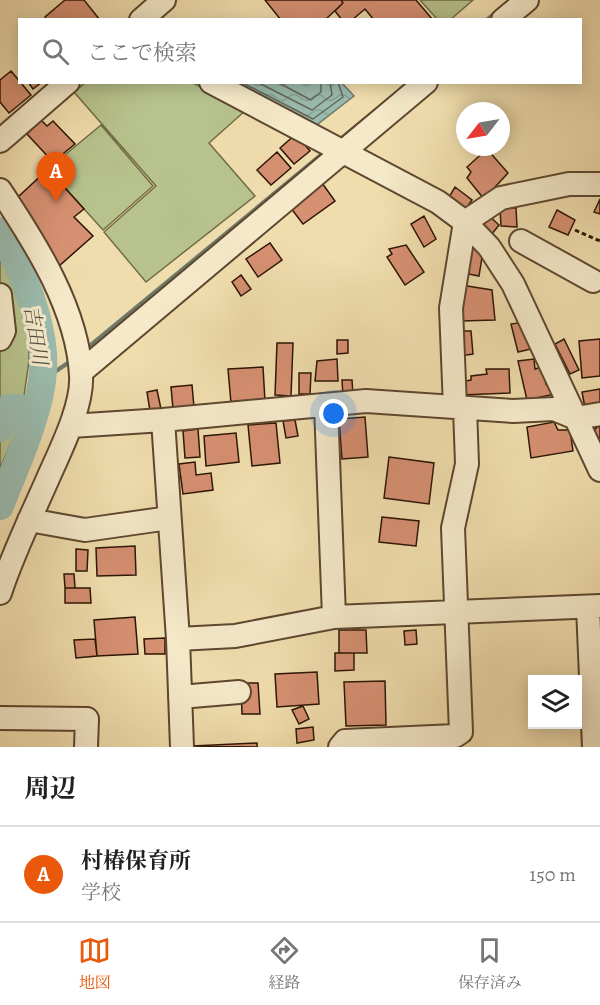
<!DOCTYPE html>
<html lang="ja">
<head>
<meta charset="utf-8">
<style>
  body { margin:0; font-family:Alegreya,"Noto Serif JP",serif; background:#f6f6f6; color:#222 }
  .controls { position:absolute; right:18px; bottom:18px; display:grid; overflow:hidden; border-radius:0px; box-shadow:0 3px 15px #0003 }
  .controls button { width:54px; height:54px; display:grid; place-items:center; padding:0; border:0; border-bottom:2px solid #e0e0e0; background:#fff; color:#222; font:30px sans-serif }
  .compass { position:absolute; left:456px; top:102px; width:54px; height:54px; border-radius:50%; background:#fff; box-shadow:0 3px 15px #0003; rotate:239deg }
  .you { position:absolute; left:334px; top:414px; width:21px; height:21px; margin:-15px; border:4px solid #fff; border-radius:50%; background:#1a73e8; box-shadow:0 0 0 9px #1a73e833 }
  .badge { display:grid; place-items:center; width:39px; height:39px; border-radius:50%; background:#ea580c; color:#fff; font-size:20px; font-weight:700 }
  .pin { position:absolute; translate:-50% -50px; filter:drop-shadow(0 2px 3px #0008) }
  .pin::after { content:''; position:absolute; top:32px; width:21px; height:18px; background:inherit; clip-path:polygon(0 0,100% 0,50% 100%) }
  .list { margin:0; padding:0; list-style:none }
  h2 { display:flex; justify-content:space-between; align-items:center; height:78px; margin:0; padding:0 24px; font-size:26px }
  h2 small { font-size:20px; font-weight:400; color:#767676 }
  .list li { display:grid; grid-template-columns:39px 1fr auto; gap:18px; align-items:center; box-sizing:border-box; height:96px; padding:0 24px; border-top:2px solid #e0e0e0 }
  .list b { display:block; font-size:22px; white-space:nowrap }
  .list p { margin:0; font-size:20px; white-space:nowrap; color:#767676 }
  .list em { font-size:20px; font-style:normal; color:#767676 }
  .icon { flex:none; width:33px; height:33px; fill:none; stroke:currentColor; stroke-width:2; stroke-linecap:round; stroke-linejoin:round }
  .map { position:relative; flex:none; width:600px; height:747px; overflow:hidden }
  .search { position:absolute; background:#fff; box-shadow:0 3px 15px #0003; left:18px; right:18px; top:18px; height:66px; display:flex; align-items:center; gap:15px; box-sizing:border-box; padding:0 21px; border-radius:0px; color:#767676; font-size:22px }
  .sheet { height:174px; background:#fff }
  nav { display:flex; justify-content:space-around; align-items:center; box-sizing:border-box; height:84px; border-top:2px solid #e0e0e0; background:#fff; font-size:16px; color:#767676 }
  nav a { display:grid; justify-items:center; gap:3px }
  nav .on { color:#ea580c }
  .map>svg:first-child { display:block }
  .green { fill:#b7c28c; stroke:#726c48; stroke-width:1.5 }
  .water { fill:url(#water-waves); stroke:#6e796a; stroke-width:1.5 }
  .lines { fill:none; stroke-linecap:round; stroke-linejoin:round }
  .shore { stroke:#63685a; stroke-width:1.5 }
  .stream { stroke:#6e796a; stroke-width:4.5 }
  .river { stroke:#9abbae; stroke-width:28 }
  .building { fill:#d69072; stroke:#2c1505; stroke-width:1.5 }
  .minor-casing { stroke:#5d472f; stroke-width:26 }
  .path { stroke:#2c1505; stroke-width:3; stroke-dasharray:4.5 3; stroke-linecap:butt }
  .minor { stroke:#f5e9ca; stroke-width:22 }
  .labels { text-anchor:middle; stroke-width:6; stroke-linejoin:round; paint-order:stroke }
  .water-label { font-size:20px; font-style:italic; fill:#524f40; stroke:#f5e9ca }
</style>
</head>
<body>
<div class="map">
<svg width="600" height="747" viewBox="0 0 600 747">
  <defs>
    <pattern id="water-waves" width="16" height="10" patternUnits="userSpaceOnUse" patternTransform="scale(1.5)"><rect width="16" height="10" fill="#9abbae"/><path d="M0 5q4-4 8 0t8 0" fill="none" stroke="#85a094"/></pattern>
  </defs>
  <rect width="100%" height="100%" fill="#f0ddad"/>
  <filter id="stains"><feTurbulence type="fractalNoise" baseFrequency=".00333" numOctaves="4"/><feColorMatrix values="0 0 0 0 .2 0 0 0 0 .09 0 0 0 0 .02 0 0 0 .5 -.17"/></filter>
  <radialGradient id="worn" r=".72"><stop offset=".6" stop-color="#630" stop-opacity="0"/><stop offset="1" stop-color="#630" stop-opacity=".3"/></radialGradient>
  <path class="green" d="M420 0H473L450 20 437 19Z
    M85 83H193L246 110 209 143 255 196 146 282 104 232 156 186 74 92Z
    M101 125 153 186 103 230 48 169Z
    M0 253 28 318 29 361 20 423 0 468Z"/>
  <path class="water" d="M233 83H342L354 96 314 127Z"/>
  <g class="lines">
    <path class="shore" d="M241 82 313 119 343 97 338 82
      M257 82 312 110 332 95 330 82
      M277 82 311 100 321 92V82"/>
    <path class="stream" d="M487 20 499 10
      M337 142 375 111
      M85 350 326 151
      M41 381 71 361"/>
    <path class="river" d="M0 231C22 267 46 328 43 370 41 412 15 467 0 506
      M0 428 9 408 34 409"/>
  </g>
  <path class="building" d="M65 0H84L100 20H47L45 17Z
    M265 0H341L343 3 325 20H281Z
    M341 0H416L433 20H374L365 9 352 20H342L335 11 343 3Z
    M11 71 31 95 9 113 0 102V80Z
    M28 82H42L33 89Z
    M41 120 47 126 53 121 75 144 53 162 27 134Z
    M296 134 310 151 294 164 280 148Z
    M487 149 508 173 484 199 467 178 471 172 467 167Z
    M277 152 291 168 271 185 257 170Z
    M48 169 84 209 74 217 93 236 59 266 17 198Z
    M322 183 335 201 303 224 290 207Z
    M455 187 472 200 465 210 449 197Z
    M600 199V214L594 212Z
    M500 208H516L517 227 501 226Z
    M557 210 575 220 568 235 549 227Z
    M486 213 499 225 492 234 479 222Z
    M424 216 436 239 424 247 411 224Z
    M467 238 483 251 479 276 463 273Z
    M270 243 282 260 258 277 246 259Z
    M406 245 424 272 405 285 387 257 392 254 389 249Z
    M241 275 251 289 241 296 232 282Z
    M461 285 492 290 495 320 461 321Z
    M524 322 531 349 518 352 511 324Z
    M457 331H471L473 354 460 356Z
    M564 339 579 370 570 374 555 344Z
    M600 339V376L582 378 579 341Z
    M337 340H348V353L337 354Z
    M277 343H293L291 396 275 395Z
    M337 359 338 381H315L317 361Z
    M534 359 535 369 542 367 546 384 551 383 555 394 527 400 518 361Z
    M263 367 265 401 231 403 228 369Z
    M486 369H509L510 393 461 395 460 382 471 380V376L487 374Z
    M299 373H311L310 394H299Z
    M342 380H352L353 395 343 396Z
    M192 385 194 407 173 409 171 387Z
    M600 389V405L585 408 582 392Z
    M157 390 161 409 150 411 147 392Z
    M365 417 368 457 342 459 339 419Z
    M295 420 298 436 286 438 283 421Z
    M554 422 558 430H570L573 451 531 458 527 427Z
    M276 423 280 463 252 466 248 425Z
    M600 425V442L594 430Z
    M198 429 200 457 185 458 183 431Z
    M236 433 239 462 206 466 204 436Z
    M389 457 434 463 429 504 384 498Z
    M195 462 196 475 211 473 213 490 183 494 179 464Z
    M382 517 419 521 416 546 379 542Z
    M135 546 136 575 97 576 96 548Z
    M76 549 88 550 87 571H76Z
    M64 574H74L75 588H65Z
    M65 588H90L91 603H65Z
    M135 617 138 654 97 656 94 620Z
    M339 630H366L367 653H339Z
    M416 630 417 644 405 645 404 631Z
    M165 638V654H145L144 639Z
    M95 639 97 656 76 658 74 640Z
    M335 653H354V670L335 671Z
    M317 672 319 704 277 707 275 674Z
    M385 681 386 725 346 726 344 682Z
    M241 683H258L260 714H242Z
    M303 706 309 719 299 724 292 710Z
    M313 727 314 740 297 743 296 729Z
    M257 743V747L192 746Z"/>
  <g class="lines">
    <g class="minor-casing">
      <path id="minor" d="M141 20 164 0
        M503 20 527 0
        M211 82 438 202 465 222 489 247 513 284 600 470
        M0 141 68 82
        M0 190C36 244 78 310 81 376 83 405 61 449 49 476 32 515 13 553 0 593
        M521 241 593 281
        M0 295 4 331 0 339
        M81 372 426 82
        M326 405 334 617
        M455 407 451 308 465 222 501 198 569 184H600
        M163 420 178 639 182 747
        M71 426 163 420 366 401 513 411 554 409 576 418 600 414
        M29 520 85 530 169 518
        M588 607 594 747
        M178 639 235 636 334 617 600 606
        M180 697 239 692
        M0 718 87 719 86 747
        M340 747 345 741 455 736 461 732 453 528 467 464 465 408"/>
    </g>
    <path class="path" d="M575 230 600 241"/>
    <use href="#minor" class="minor"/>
  </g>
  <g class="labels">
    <g class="water-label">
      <text transform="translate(36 335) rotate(81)" y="7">吉田川</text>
    </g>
  </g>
  <rect width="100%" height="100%" filter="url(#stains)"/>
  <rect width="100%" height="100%" fill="url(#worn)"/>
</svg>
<div class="controls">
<button><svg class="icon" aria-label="layers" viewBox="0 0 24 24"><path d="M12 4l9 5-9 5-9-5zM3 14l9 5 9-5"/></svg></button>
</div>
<svg class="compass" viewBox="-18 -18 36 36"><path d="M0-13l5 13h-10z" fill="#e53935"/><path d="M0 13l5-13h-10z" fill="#767676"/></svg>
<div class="you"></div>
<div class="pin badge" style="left:56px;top:202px">A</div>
<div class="search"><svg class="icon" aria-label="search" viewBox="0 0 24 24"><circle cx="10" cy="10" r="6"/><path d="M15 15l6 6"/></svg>ここで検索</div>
</div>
<section class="sheet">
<h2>周辺<small></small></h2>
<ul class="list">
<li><span class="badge">A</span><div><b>村椿保育所</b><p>学校</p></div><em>150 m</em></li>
</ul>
</section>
<nav>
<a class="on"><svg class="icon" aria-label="map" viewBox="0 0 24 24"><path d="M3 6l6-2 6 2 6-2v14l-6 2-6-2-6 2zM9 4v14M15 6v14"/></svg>地図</a>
<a><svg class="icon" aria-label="directions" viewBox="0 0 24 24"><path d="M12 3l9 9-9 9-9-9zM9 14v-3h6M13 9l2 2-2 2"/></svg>経路</a>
<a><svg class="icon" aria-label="saved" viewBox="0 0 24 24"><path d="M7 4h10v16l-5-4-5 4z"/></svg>保存済み</a>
</nav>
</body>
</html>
